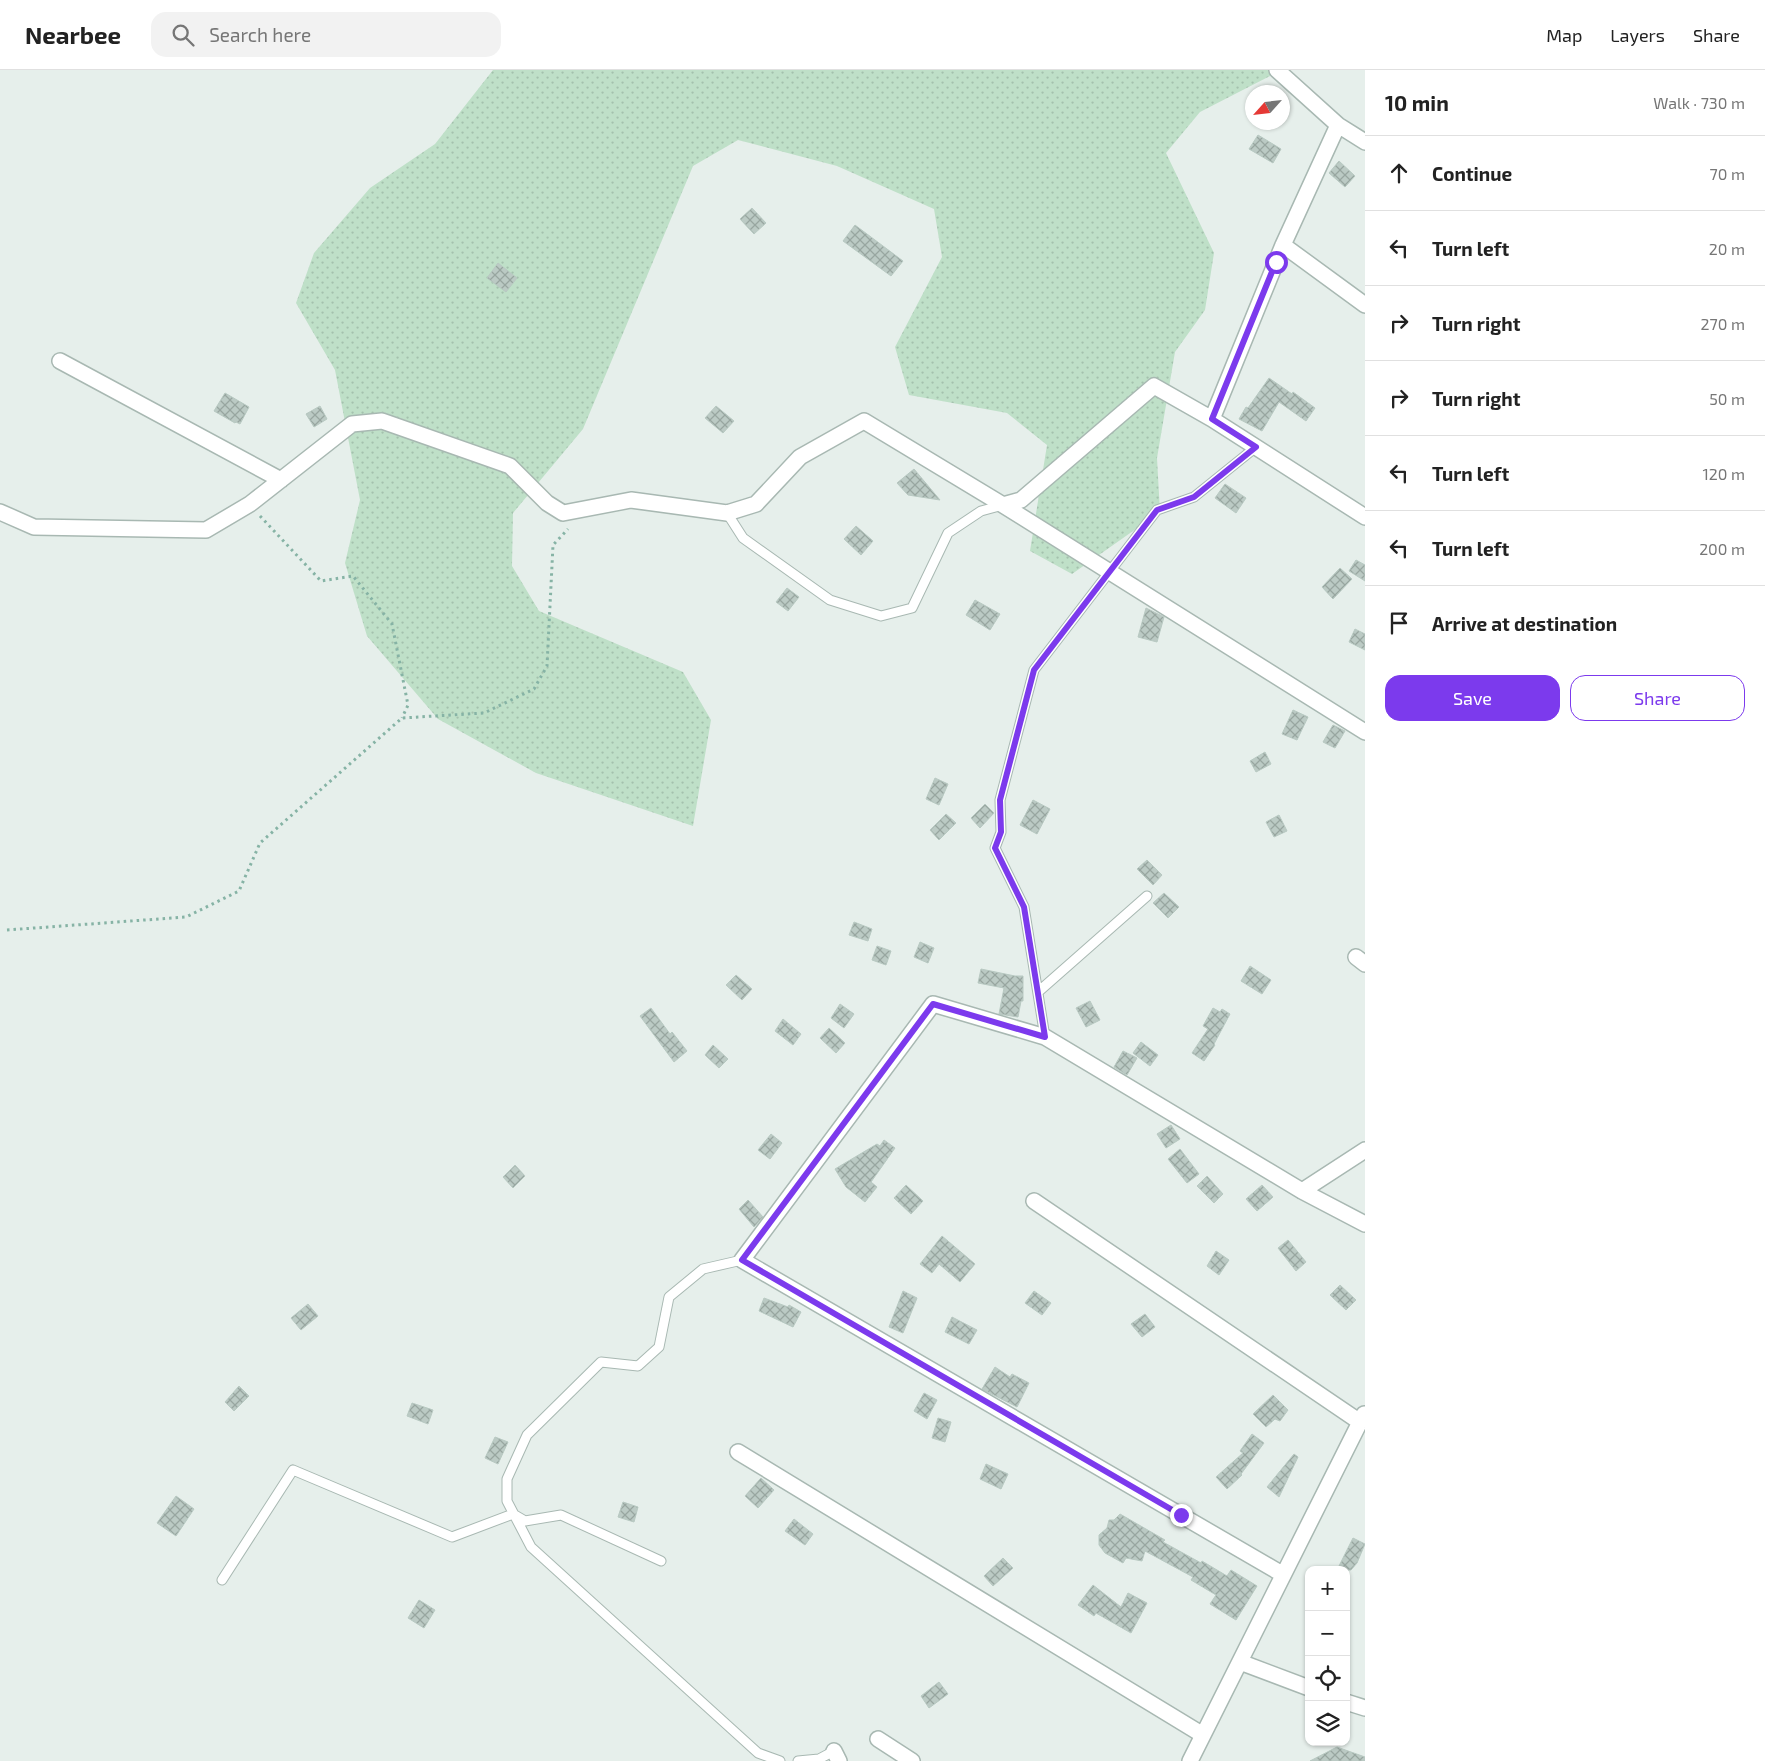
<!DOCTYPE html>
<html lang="en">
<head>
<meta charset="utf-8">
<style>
  body { margin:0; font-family:"Exo 2",sans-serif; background:#f2f2f2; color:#222 }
  .controls { position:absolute; right:15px; bottom:15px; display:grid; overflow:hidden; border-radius:10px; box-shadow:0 1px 4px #0004 }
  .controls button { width:45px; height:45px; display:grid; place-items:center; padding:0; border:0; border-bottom:1px solid #e0e0e0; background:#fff; color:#222; font:25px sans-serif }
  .compass { position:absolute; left:1245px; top:15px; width:45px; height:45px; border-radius:50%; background:#fff; box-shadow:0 1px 4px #0004; rotate:243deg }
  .stop { position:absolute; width:15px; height:15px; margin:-11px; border:4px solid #7c3aed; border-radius:50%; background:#fff }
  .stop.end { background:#7c3aed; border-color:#fff; box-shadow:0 1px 5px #0008 }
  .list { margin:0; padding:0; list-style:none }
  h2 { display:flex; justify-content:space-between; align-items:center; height:65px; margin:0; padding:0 20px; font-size:21px }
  h2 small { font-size:16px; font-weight:400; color:#767676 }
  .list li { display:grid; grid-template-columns:32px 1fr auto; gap:15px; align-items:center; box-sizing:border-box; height:75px; padding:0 20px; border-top:1px solid #e0e0e0 }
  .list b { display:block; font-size:19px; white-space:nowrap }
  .list em { font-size:16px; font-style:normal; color:#767676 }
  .actions { display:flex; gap:10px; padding:15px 20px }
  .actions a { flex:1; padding:11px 0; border:1px solid #7c3aed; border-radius:15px; text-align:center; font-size:18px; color:#7c3aed }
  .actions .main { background:#7c3aed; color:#fff }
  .icon { flex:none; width:28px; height:28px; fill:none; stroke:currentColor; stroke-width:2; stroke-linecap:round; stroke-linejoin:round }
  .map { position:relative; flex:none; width:1365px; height:1691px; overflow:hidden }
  header { display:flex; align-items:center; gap:30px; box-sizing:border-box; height:70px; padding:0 25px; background:#fff; border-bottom:1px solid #e0e0e0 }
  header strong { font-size:24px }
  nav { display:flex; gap:28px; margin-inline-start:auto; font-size:18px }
  .search { width:350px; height:45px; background:#f2f2f2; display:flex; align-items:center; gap:12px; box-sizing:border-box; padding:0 18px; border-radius:15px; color:#767676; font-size:19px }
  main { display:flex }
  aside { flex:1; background:#fff }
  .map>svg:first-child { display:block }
  .grass { fill:url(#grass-dots) }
  .building { fill:url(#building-cross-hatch); stroke:#b8c9c2 }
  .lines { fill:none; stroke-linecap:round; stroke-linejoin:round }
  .lane-casing { stroke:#a8b8b2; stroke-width:11 }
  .street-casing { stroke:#a8b8b2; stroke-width:18 }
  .path { stroke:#86b3a5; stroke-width:3; stroke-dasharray:2.5 4; stroke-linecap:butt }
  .lane { stroke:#fff; stroke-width:9 }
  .street { stroke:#fff; stroke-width:15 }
  .route { stroke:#7c3aed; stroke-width:6 }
</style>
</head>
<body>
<header>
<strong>Nearbee</strong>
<div class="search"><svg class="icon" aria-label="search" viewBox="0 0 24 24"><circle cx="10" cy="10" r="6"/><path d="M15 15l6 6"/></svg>Search here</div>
<nav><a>Map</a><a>Layers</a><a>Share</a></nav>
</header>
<main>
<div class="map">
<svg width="1365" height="1691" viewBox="0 0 1365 1691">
  <defs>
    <pattern id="grass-dots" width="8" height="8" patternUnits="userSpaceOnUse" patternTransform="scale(1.25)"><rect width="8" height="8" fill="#bfe0c8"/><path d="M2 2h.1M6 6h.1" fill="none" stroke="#a4c1ad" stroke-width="1.8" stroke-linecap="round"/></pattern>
    <pattern id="building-cross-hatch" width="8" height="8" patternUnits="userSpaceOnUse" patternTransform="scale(1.25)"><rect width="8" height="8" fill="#bbcac4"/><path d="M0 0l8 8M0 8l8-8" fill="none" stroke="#98a6a0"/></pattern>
  </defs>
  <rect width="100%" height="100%" fill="#e6efeb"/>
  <path class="grass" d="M493 0H1282L1200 42 1166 83 1214 183 1205 240 1175 282 1157 388 1160 442 1072 504 1030 481 1047 375 1007 343 909 325 895 277 942 187 934 139 837 96 738 70 693 96 583 359 513 443 512 496 539 541 683 602 711 650 693 756 536 703 438 649 367 566 345 493 360 430 335 300 296 233 314 183 370 118 435 74Z"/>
  <path class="building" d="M1258 65 1281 79 1273 93 1249 79Z
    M1339 91 1355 106 1345 117 1329 103Z
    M752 138 766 153 754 164 740 149Z
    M855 155 903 191 891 206 843 171Z
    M498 193 517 208 506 222 487 208Z
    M1269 308 1292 324 1293 322 1315 338 1306 351 1279 332 1262 361 1239 349 1246 337 1248 338Z
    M225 323 249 337 240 354 236 352 235 353 214 341Z
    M320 336 327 349 314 357 306 344Z
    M716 336 734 351 723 363 705 348Z
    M914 399 940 430 908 425 897 413Z
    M1225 414 1246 428 1236 443 1215 428Z
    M856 456 873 471 861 485 844 469Z
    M1356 490 1365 495V511L1349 501Z
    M1340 498 1352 509 1333 529 1322 517Z
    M787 518 799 527 788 541 776 532Z
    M975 530 1000 544 990 560 966 545Z
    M1146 538 1164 547 1157 572 1138 567Z
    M1355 559 1365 564V580L1349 572Z
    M1293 640 1308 647 1297 670 1282 664Z
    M1333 655 1345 661 1335 678 1323 672Z
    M1265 682 1271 694 1256 702 1250 691Z
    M935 708 948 714 939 735 926 729Z
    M1033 730 1050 739 1037 764 1020 755Z
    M985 734 994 743 980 758 971 748Z
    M946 744 956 753 939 770 930 760Z
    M1279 745 1287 761 1274 767 1266 752Z
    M1147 790 1162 805 1153 815 1137 799Z
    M1164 823 1179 837 1168 848 1153 833Z
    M854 852 872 859 868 871 849 865Z
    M920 872 934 878 928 893 914 887Z
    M877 876 891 881 886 895 872 890Z
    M1250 896 1271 910 1262 924 1241 911Z
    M981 899 1015 906H1023V931H1021L1018 947 999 944 1004 918 978 913Z
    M736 905 752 919 742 930 726 915Z
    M1090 931 1100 950 1086 957 1076 938Z
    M840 934 854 944 844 958 831 948Z
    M651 938 670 964 672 962 687 981 674 992 640 946Z
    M1213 938 1220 942 1222 939 1230 944 1214 974 1215 975 1204 991 1192 983 1208 959 1203 956Z
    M783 949 801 964 793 975 775 961Z
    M829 958 845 973 836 983 820 968Z
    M1141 972 1158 985 1150 996 1133 983Z
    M713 975 728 989 719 998 705 985Z
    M1123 981 1137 988 1127 1005 1114 997Z
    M1171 1055 1180 1069 1166 1078 1157 1064Z
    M771 1064 782 1073 770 1089 758 1080Z
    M884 1070 895 1078 871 1112 877 1117 865 1132 846 1117 835 1099 877 1074 880 1076Z
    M1180 1079 1199 1104 1187 1113 1168 1089Z
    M515 1095 525 1106 513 1118 503 1107Z
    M1207 1106 1223 1124 1214 1133 1197 1116Z
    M906 1115 923 1131 911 1144 894 1128Z
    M1262 1115 1273 1127 1257 1141 1246 1129Z
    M748 1130 763 1147 754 1157 739 1139Z
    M942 1166 975 1194 960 1212 939 1194 932 1203 920 1194Z
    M1288 1170 1306 1192 1296 1201 1278 1178Z
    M1216 1181 1229 1190 1219 1205 1207 1196Z
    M1340 1215 1356 1230 1346 1240 1330 1225Z
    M903 1221 917 1228 903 1263 889 1257Z
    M1034 1221 1051 1233 1042 1245 1025 1233Z
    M764 1228 788 1237 789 1235 801 1242 793 1257 759 1241Z
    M308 1234 318 1246 301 1260 291 1248Z
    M1145 1244 1155 1257 1142 1267 1131 1254Z
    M952 1247 977 1260 969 1274 945 1262Z
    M995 1297 1010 1307 1012 1304 1029 1313 1017 1337 982 1319Z
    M239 1316 249 1326 234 1341 225 1332Z
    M924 1323 937 1330 927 1349 914 1341Z
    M1273 1325 1288 1340 1280 1351 1275 1349 1266 1357 1253 1344Z
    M412 1333 433 1340 428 1354 407 1346Z
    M938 1348 951 1352 945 1372 932 1368Z
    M1252 1364 1264 1373 1241 1404 1242 1405 1227 1419 1216 1407 1243 1383 1240 1381Z
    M495 1367 508 1372 498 1394 485 1388Z
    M1294 1384 1298 1387 1279 1427 1267 1417Z
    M986 1394 1008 1404 1001 1419 980 1409Z
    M761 1408 774 1420 758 1438 745 1426Z
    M176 1426 194 1439 176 1466 157 1453Z
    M623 1432 638 1437 634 1452 618 1447Z
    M1120 1444 1165 1470 1163 1472 1201 1493 1202 1491 1227 1506 1231 1500 1257 1516 1236 1550 1210 1534 1216 1525 1191 1510 1193 1507 1145 1481 1142 1491 1126 1488 1123 1493 1105 1483 1099 1475V1465L1107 1458 1109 1450H1114Z
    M794 1449 813 1464 805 1475 785 1461Z
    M1353 1468 1365 1474 1357 1493 1351 1500H1337Z
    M1003 1488 1013 1498 993 1516 984 1506Z
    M1093 1515 1121 1537 1128 1523 1147 1533 1131 1563 1096 1543 1094 1546 1078 1535Z
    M419 1530 435 1540 424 1558 408 1548Z
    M939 1612 948 1624 929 1638 921 1626Z
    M1337 1677 1365 1687V1691H1310Z"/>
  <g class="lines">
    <g class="lane-casing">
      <path id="lane" d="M727 443 743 468 830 530 881 546 912 538 948 463 981 441 1003 435
        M1038 922 1147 826
        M1045 967 1024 837 995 778 1001 762 1000 730 1034 600 1157 440 1194 427 1256 377
        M742 1190 703 1199 669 1227 659 1277 638 1296 601 1292 527 1365 507 1409V1431L531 1477 758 1683 780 1691
        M222 1510 293 1400 452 1467 513 1444 525 1451 561 1445 661 1491
        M798 1691 819 1689 834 1681"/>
    </g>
    <g class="street-casing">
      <path id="street" d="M1277 0 1338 55 1365 72
        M1283 175 1365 235
        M60 291 281 410
        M1212 349 1283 175 1338 55
        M1003 435 1021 430 1154 316 1212 349 1365 447
        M0 442 34 457 206 460 250 434 352 354 382 351 510 396 547 433 563 443 631 430 727 443 756 434 800 387 864 351 1003 435 1365 662
        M1356 887 1365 894
        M1302 1121 1365 1080
        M1034 1131 1360 1352
        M738 1382 1203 1665
        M1282 1504 742 1190 933 934 1045 967 1302 1121 1365 1154
        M1240 1592 1309 1618
        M1346 1632 1365 1638
        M878 1669 912 1691
        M834 1681 839 1691
        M1190 1691 1364 1344"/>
    </g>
    <path class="path" d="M260 446 321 511 353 506 392 554 408 635 402 648
      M7 860 186 847 239 821 260 773 402 648 484 643 534 619 547 596 553 475 568 459"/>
    <use href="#lane" class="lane"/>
    <use href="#street" class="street"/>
  </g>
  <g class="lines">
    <path class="route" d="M1181 1445 742 1190 933 934 1045 967 1024 837 995 778 1001 762 1000 730 1034 600 1157 440 1194 427 1256 377 1212 349 1276 192"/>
  </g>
</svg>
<div class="controls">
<button>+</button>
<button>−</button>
<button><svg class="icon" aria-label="locate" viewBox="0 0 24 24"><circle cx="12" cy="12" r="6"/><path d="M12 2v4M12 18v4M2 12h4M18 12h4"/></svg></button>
<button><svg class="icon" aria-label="layers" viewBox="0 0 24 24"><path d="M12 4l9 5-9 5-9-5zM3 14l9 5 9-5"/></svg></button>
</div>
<svg class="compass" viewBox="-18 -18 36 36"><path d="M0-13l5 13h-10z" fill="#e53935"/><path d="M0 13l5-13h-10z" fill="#767676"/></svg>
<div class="stop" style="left:1276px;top:192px"></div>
<div class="stop end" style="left:1181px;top:1445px"></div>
</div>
<aside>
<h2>10 min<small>Walk · 730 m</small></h2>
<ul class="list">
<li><svg class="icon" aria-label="ahead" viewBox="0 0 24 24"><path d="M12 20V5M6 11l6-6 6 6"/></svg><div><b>Continue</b></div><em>70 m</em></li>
<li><svg class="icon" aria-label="left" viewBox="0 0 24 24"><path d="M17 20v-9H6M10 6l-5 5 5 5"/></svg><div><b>Turn left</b></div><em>20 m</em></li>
<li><svg class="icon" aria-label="right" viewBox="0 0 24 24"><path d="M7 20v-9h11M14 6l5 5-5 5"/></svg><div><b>Turn right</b></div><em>270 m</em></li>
<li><svg class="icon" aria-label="right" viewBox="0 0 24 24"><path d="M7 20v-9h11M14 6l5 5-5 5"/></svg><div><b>Turn right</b></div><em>50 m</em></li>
<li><svg class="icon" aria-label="left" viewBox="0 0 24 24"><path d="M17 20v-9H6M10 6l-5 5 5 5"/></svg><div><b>Turn left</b></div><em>120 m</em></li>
<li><svg class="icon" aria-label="left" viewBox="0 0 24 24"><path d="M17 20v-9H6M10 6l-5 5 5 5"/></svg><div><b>Turn left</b></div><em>200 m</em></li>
<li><svg class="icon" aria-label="arrive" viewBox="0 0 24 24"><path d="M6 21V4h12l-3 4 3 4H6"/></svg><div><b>Arrive at destination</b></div></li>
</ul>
<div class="actions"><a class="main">Save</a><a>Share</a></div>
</aside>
</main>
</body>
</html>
